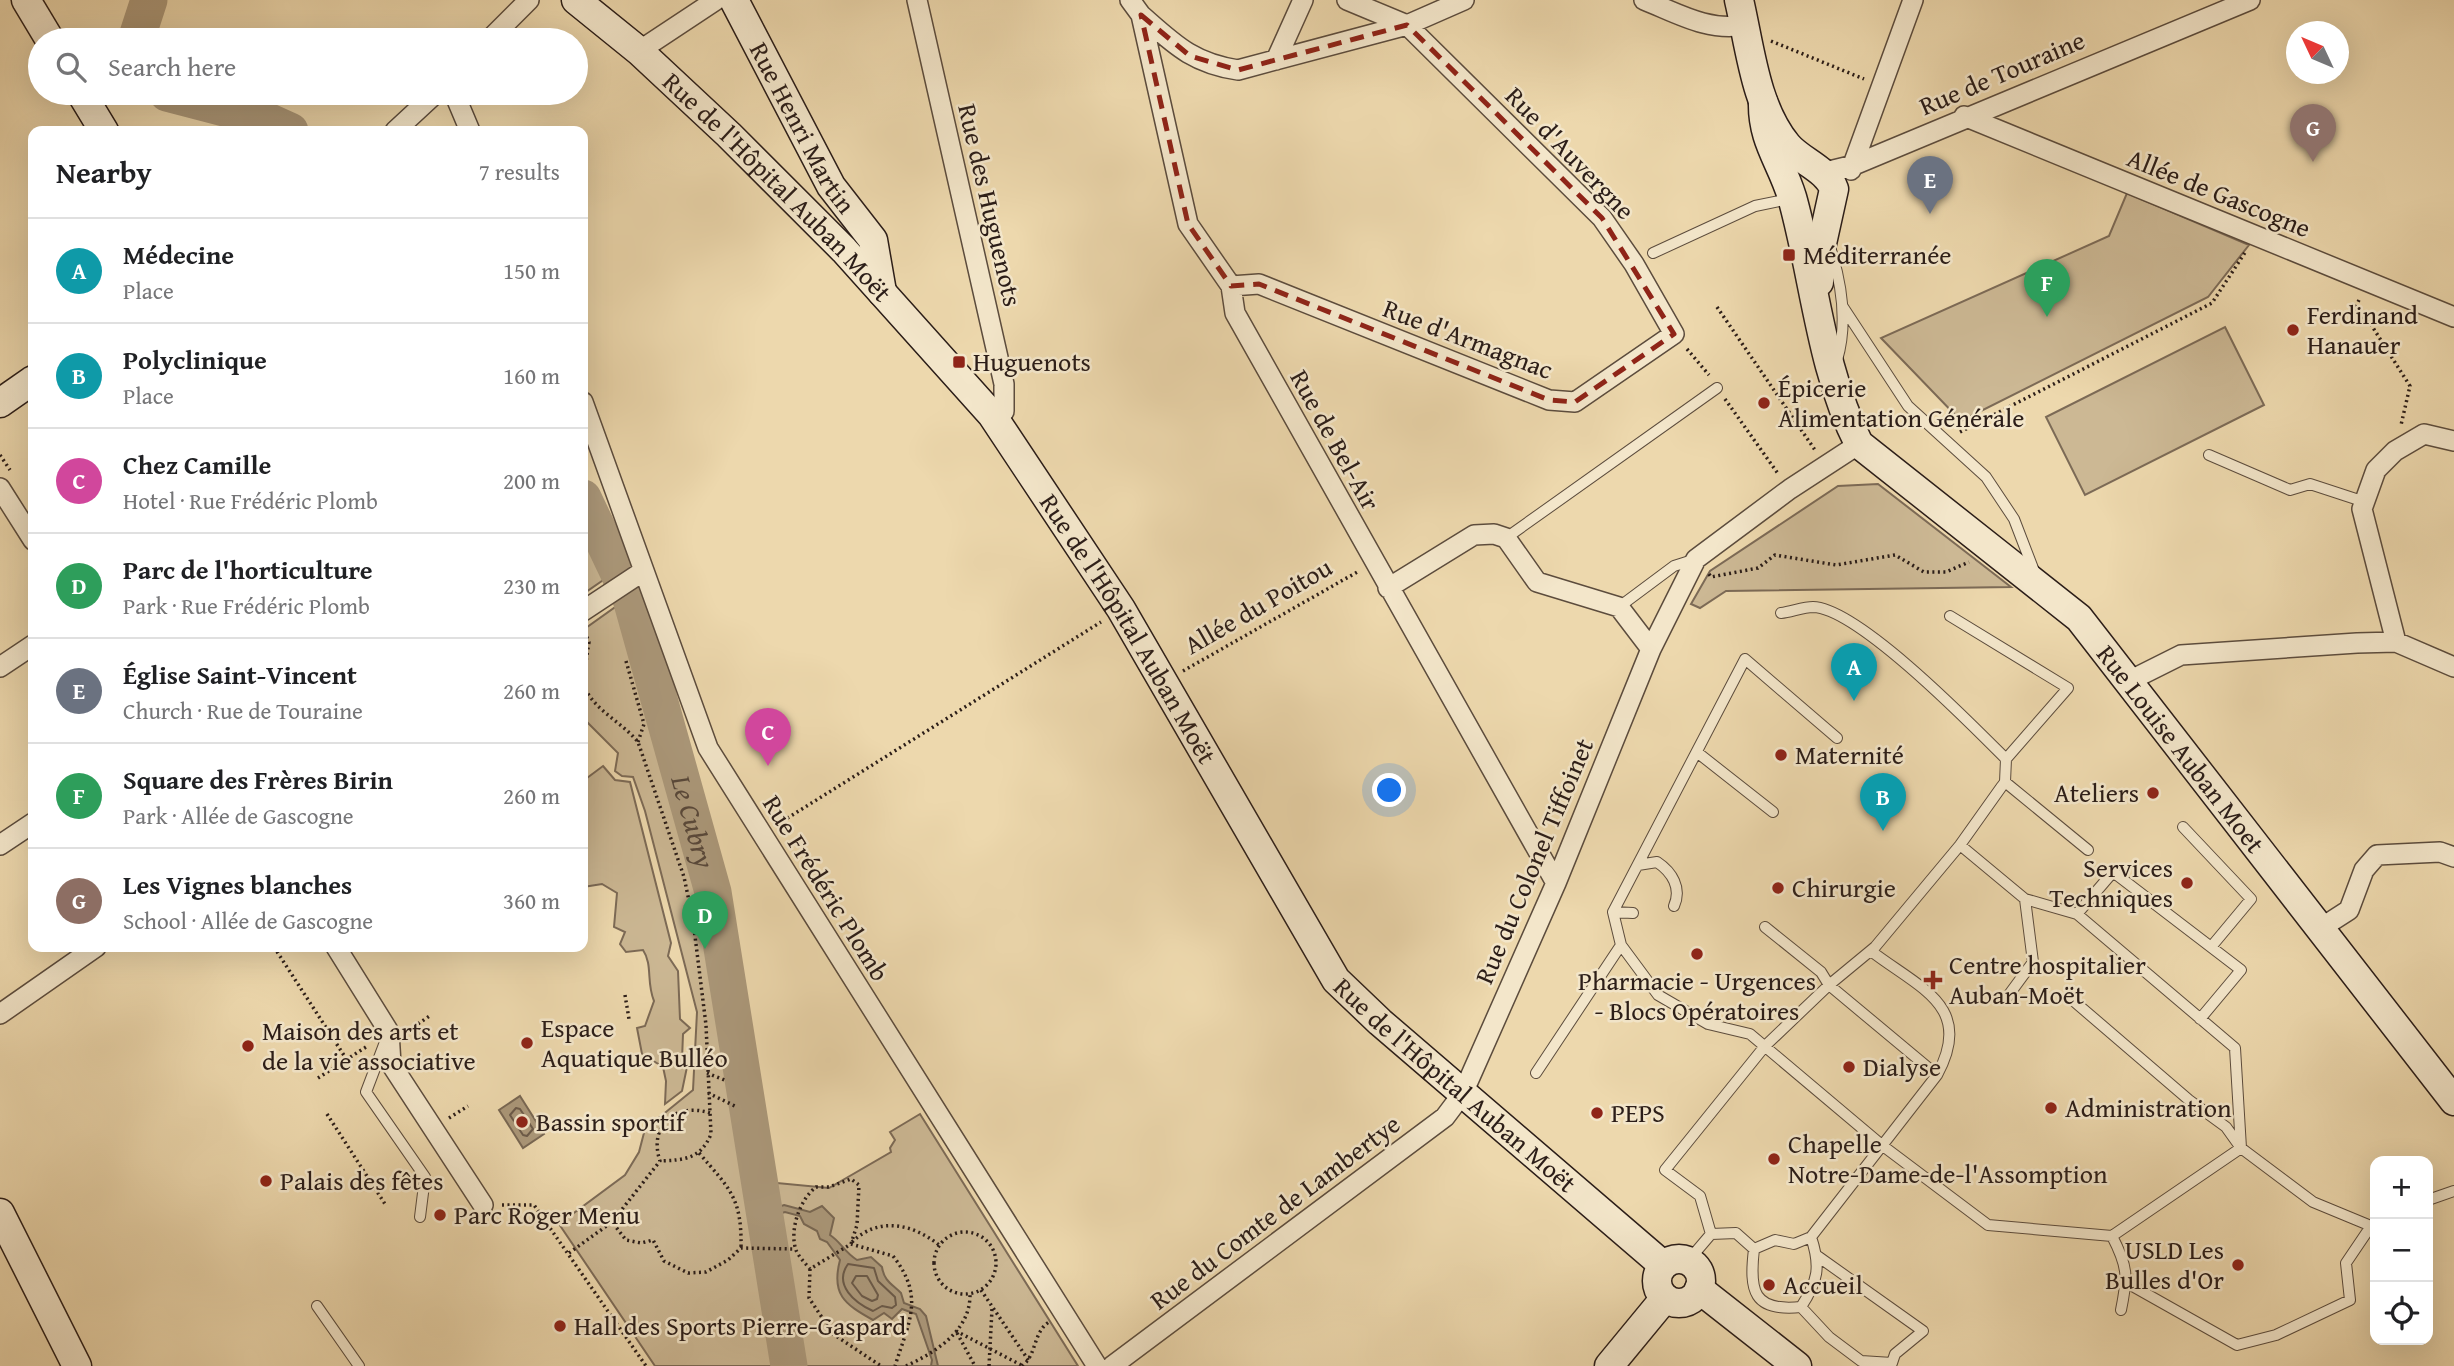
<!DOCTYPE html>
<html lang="en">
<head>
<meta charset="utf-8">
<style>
  body { margin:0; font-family:"Gentium Book Plus",serif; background:#f2f2f2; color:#202124 }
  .controls { position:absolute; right:21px; bottom:21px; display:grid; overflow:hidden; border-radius:14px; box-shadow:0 7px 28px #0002 }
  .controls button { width:63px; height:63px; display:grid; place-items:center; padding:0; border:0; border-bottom:2px solid #e0e0e0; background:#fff; color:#202124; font:35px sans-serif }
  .compass { position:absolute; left:2286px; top:21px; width:63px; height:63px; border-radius:50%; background:#fff; box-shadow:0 7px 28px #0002; rotate:314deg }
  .you { position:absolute; left:1390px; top:791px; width:24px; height:24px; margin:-18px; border:5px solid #fff; border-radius:50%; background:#1a73e8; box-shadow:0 0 0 10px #1a73e833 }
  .badge { display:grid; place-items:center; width:46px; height:46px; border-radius:50%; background:#1a73e8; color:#fff; font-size:23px; font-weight:700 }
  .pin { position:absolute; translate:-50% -58px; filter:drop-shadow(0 2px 4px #0008) }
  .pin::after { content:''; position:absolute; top:37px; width:24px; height:21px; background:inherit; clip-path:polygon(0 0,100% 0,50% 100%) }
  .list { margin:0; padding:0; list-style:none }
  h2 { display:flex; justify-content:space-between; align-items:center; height:91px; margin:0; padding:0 28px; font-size:30px }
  h2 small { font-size:23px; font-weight:400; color:#757577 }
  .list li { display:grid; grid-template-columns:46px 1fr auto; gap:21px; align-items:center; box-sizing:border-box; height:105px; padding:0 28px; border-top:2px solid #e0e0e0 }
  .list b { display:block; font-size:26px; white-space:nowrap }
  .list p { margin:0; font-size:23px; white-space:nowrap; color:#757577 }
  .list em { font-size:23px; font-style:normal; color:#757577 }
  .icon { flex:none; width:38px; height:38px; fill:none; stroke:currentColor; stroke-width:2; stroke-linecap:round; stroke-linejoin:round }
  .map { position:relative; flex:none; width:2454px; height:1366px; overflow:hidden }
  .search { position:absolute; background:#fff; box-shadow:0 7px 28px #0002; left:28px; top:28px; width:560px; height:77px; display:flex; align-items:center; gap:18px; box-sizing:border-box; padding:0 24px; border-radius:38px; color:#757577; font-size:26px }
  .panel { position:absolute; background:#fff; box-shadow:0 7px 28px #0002; left:28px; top:126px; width:560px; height:826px; border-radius:14px }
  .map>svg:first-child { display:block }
  .green { fill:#ccb894; stroke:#7c6a56; stroke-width:2 }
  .water { fill:#ab987a; stroke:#786753; stroke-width:2 }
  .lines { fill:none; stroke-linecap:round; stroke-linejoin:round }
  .shore { stroke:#6b5a49; stroke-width:2 }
  .river { stroke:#ab987a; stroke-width:37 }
  .lane-casing { stroke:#5c4c3d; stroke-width:12 }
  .street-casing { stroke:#5c4c3d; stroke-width:22 }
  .secondary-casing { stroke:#2b1d18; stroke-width:31 }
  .path { stroke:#2b1d18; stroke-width:3.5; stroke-dasharray:2 3.5; stroke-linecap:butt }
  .lane { stroke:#f3e6ca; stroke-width:10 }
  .street { stroke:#f3e6ca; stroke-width:19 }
  .secondary { stroke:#f3e6ca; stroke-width:28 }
  .marked { fill:none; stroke:#8f2418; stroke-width:5; stroke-dasharray:14 9; stroke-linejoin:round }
  .poi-dot { fill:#8f2418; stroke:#f3e6ca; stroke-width:2.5 }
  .labels { text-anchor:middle; stroke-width:5; stroke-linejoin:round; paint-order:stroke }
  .street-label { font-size:26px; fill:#2b1d18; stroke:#f3e6ca }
  .poi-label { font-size:26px; fill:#2b1d18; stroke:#f3e6ca; text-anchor:start }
  .water-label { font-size:28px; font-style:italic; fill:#58483a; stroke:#f3e6ca }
</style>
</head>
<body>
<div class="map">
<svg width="2454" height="1366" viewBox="0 0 2454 1366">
  <rect width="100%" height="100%" fill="#edd8ad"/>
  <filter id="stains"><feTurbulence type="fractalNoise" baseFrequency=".00286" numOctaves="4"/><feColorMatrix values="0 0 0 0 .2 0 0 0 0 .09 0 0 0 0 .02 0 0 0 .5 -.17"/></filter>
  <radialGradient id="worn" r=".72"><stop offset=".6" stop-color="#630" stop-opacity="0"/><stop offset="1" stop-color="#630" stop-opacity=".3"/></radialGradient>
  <path class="green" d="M2127 193 2249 245 2208 297 1961 421 1881 338 2109 236Z
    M2225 327 2264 405 2085 495 2046 417Z
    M1878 484 2011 587 1726 591 1700 608 1691 604 1710 571 1838 486Z
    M583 515 612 574 583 594Z
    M635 593 720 886 767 1187 777 1183 829 1188 891 1152 890 1148 895 1140 890 1132 920 1114 1078 1366H655L559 1224 625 1175 639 1152 645 1129 693 1090 697 1012 645 811 633 777 622 776 615 771 618 753 583 718V630Z
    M603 766 615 780 630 782 671 943 668 956 678 971 680 1019 690 1028 683 1034 682 1060 687 1067 682 1091 665 1104 666 1081 663 1067 642 1054 637 1028 645 1026 654 1001C646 982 653 965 643 950L626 952 620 944 625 932 614 927 617 893 602 884 583 887V781Z"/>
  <path class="water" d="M520 1096 544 1134 523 1148 499 1110Z
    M784 1205 810 1212 822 1206 834 1218 830 1235C841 1242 844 1252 857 1260L871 1257 882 1267C884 1281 892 1284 901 1293L904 1303 920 1309 926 1316 938 1366H931L932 1360 916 1314 902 1309 892 1319 884 1313 873 1320C844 1304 831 1294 840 1260L827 1242 820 1239 817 1231 804 1224 800 1216 785 1212 772 1216 771 1210Z"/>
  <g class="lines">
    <path class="shore" d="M516 1108 520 1109 533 1129 527 1136 523 1135 510 1115Z
      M848 1264 874 1268 878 1281 895 1297 896 1305 892 1308 882 1306 873 1311C855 1303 833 1285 848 1264Z
      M856 1276H867L878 1295 877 1299 872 1301 862 1296 852 1283Z"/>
    <g class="river">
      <path d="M136 40 149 0"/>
      <path d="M167 93 259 117 290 131"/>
      <path id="s1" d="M583 498 631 599 713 892 789 1366"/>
    </g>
    <g class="lane-casing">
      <path id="lane" d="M1830 247C1842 284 1848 323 1837 360
        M1653 253 1755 206 1789 199
        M1843 307 1908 406 1986 477 2014 519 2034 571
        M2209 455 2290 490 2310 484 2365 502
        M1506 538 1717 388
        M1619 607 1674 566 1696 559
        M1781 613C1791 612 1803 607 1813 607 1858 608 1972 725 2006 759
        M1837 738 1745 659 1613 912 1621 945 1658 995 1708 1024 1750 1034 1883 1146 1988 1225 2112 1236 2241 1148 2235 1048 2077 914 2025 899 1960 845
        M1698 753 1773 812
        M2005 782 2088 850
        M2183 827 2251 899 2211 947
        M1638 865 1657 862C1672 872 1682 888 1674 906
        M1613 912 1633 913
        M2077 914 2113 872 2241 970 2200 1019
        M1871 951C1919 988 1975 1006 1937 1075
        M2069 997 2189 1100 2226 1127 2241 1148 2313 1202 2371 1226 2375 1224
        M2005 1000 2033 962 2025 899
        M385 1042 366 1092 425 1177 420 1217
        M1536 1073 1621 945
        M2428 1200 2454 1191
        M1711 1234 1700 1196 1665 1170 1765 1046 1829 985 1875 947 1960 845 2002 786 2005 782 2006 759 2068 688 1950 616
        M2112 1236C2128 1267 2128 1276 2121 1310
        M1754 1249 1775 1240 1794 1244 1811 1237
        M1688 1261 1711 1234 1736 1233 1754 1249C1749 1291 1753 1312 1801 1307 1818 1281 1821 1267 1811 1237L1937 1075 1829 985 1821 972 1765 927
        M2127 1283 2237 1345 2276 1335 2350 1300 2346 1263 2371 1226
        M317 1306 359 1366
        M1801 1307 1829 1337 1861 1361 1892 1363 1895 1354 1923 1331 1816 1255"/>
    </g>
    <g class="street-casing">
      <path id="street" d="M917 0 1004 384V411L992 415
        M1130 0 1141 15 1188 224 1231 286 1235 313 1556 883
        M1644 0C1677 13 1708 32 1745 25
        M1141 15C1174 44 1192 63 1238 70L1407 25 1464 0
        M489 40 529 0
        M639 51 716 0
        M1276 60 1303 0
        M454 93 470 131
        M1964 116 2454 317
        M395 131 436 93
        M1851 170 1913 0
        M1821 173 1854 165 2250 0
        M1231 286 1259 284 1549 400 1575 402 1674 334 1634 264 1602 218 1407 25 1347 0
        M583 402 708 748 1097 1366
        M0 488 33 540
        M1388 588 1474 535 1494 534 1506 538 1537 582 1619 607 1651 649
        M583 611 642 572
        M2396 642 2362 509 2376 470 2395 451 2424 434 2454 441
        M0 667 33 645
        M2129 681 2181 655 2357 643 2396 642 2454 667
        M0 845 33 823
        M2321 928 2349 910 2364 870 2377 855 2440 852 2454 857
        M336 947 389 1032 391 1064 483 1205
        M0 1014 96 947
        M1112 1366 1445 1117 1463 1093 1556 883 1651 649 1696 559 1790 489 1859 444"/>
    </g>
    <g class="secondary-casing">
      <g id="secondary">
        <path d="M26 0 50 40"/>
        <path id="s2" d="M576 0 639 51 729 135 844 250 992 415 1121 609 1336 980 1380 1022 1663 1265"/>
        <path id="s3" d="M734 0 831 186 873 240 882 292"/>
        <path d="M1739 0C1750 47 1755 106 1787 145 1800 161 1827 169 1834 189L1819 257V282"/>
        <path d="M81 93 104 131"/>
        <path id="s4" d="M1763 102C1762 141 1781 161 1792 197 1815 279 1820 367 1859 444L2079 618 2454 1101"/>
        <path d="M0 403 33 380"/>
        <path d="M0 1213 77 1366"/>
        <circle cx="1679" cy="1281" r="22"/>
        <path d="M1699 1289 1797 1366"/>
        <path d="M1609 1366 1665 1298"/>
      </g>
    </g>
    <path class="path" d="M1771 41 1864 79
      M2359 300 2354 310 2370 323 2410 386 2401 425
      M1717 307 1815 450
      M1687 349 1709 375
      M1725 399 1779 475
      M1960 432 2212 303 2246 251
      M0 455 10 470
      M583 549V571
      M1709 574 1711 577 1758 568 1775 555 1836 565 1895 555 1924 572H1946L1969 562
      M626 661 644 724 638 742
      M1183 671 1359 571
      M583 682 589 642 584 630
      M583 684C593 710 621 721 638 742L684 877 693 920 706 1025 711 1134C701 1159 684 1160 660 1161
      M778 824 1101 622
      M274 947 347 1060
      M625 995 629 1019
      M409 1030 431 1015
      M707 1073 727 1081
      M318 1078 366 1047
      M708 1093 737 1107
      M327 1114 385 1204
      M449 1118 468 1106
      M699 1153C730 1189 742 1198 741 1248
      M502 1205H534L646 1366
      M612 1222 660 1161C648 1125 676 1102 710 1113
      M934 1263a31 31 0 1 1 62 0a31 31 0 1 1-62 0Z
      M852 1242C879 1216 913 1224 939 1245
      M851 1244 857 1225 859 1185 851 1179 829 1187H816C800 1199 789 1230 796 1250 798 1256 806 1264 810 1269L851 1244 893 1256C925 1297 909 1321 895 1366
      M569 1253 612 1222 626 1240 641 1243 653 1240 664 1261 688 1273 706 1272 728 1260 741 1248 795 1249
      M810 1269 809 1298 833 1334 881 1366
      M981 1290 1029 1361
      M956 1331 1023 1366
      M957 1333 975 1366
      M906 1366C936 1352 970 1331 970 1295
      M989 1366 992 1309
      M1022 1366C1037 1355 1033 1332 1049 1322"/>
    <use href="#lane" class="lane"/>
    <use href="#street" class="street"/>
    <use href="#secondary" class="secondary"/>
  </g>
  <path class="marked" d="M1141 15 1190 56 1238 70 1407 25 1602 218 1674 334 1575 402 1549 400 1259 284 1231 286 1188 224Z"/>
  <g class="poi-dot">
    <rect x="1782" y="248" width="14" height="14" rx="3.5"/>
    <circle cx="2293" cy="330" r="7"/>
    <rect x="952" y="355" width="14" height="14" rx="3.5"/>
    <circle cx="1764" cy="403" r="7"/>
    <circle cx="1781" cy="755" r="7"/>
    <circle cx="2153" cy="793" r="7"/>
    <circle cx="2187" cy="883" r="7"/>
    <circle cx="1778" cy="888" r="7"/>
    <circle cx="1697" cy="954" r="7"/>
    <path d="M1929.5 969.5h7v7h7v7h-7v7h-7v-7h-7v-7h7z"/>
    <circle cx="527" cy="1043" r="7"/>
    <circle cx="248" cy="1046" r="7"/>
    <circle cx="1849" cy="1067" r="7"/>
    <circle cx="2051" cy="1108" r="7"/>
    <circle cx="1597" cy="1113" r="7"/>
    <circle cx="522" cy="1122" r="7"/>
    <circle cx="1774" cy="1159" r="7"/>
    <circle cx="266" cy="1181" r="7"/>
    <circle cx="440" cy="1215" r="7"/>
    <circle cx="2238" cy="1265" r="7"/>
    <circle cx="1769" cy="1285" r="7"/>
    <circle cx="560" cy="1326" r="7"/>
  </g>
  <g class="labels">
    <g class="street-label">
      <text transform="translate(2002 73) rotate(-23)" y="9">Rue de Touraine</text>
      <text dy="9" stroke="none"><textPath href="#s3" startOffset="145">Rue Henri Martin</textPath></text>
      <text transform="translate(1570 153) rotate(46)" y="9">Rue d'Auvergne</text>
      <text dy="9" stroke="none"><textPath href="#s2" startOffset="275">Rue de l'Hôpital Auban Moët</textPath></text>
      <text transform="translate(2219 193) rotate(22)" y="9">Allée de Gascogne</text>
      <text transform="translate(990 205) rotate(77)" y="9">Rue des Huguenots</text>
      <text transform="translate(1468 339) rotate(21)" y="9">Rue d'Armagnac</text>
      <text transform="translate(1335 440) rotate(61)" y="9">Rue de Bel-Air</text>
      <text transform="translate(1258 606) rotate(-30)" y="9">Allée du Poitou</text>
      <text dy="9" stroke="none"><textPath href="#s2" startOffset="842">Rue de l'Hôpital Auban Moët</textPath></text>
      <text dy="9" stroke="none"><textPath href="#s4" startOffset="803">Rue Louise Auban Moet</textPath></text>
      <text transform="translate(1534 861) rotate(-67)" y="9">Rue du Colonel Tiffoinet</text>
      <text transform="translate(826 888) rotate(58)" y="9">Rue Frédéric Plomb</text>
      <text dy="9" stroke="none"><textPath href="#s2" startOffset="1409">Rue de l'Hôpital Auban Moët</textPath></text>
      <text transform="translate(1275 1212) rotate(-37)" y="9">Rue du Comte de Lambertye</text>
    </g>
    <g class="poi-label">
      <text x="1803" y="264">Méditerranée</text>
      <text x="2307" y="324">Ferdinand<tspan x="2307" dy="30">Hanauer</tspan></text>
      <text x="973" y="371">Huguenots</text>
      <text x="1778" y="397">Épicerie<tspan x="1778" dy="30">Alimentation Générale</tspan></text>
      <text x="1795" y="764">Maternité</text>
      <text x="2139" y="802" text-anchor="end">Ateliers</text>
      <text x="2173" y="877" text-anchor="end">Services<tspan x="2173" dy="30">Techniques</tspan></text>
      <text x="1792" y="897">Chirurgie</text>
      <text x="1949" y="974">Centre hospitalier<tspan x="1949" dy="30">Auban-Moët</tspan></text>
      <text x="1697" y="990" text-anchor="middle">Pharmacie - Urgences<tspan x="1697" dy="30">- Blocs Opératoires</tspan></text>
      <text x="541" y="1037">Espace<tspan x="541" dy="30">Aquatique Bulléo</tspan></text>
      <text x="262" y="1040">Maison des arts et<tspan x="262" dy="30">de la vie associative</tspan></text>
      <text x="1863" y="1076">Dialyse</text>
      <text x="2065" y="1117">Administration</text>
      <text x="1611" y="1122">PEPS</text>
      <text x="536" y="1131">Bassin sportif</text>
      <text x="1788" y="1153">Chapelle<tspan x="1788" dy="30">Notre-Dame-de-l'Assomption</tspan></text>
      <text x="280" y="1190">Palais des fêtes</text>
      <text x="454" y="1224">Parc Roger Menu</text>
      <text x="2224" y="1259" text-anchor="end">USLD Les<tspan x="2224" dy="30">Bulles d'Or</tspan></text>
      <text x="1783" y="1294">Accueil</text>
      <text x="574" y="1335">Hall des Sports Pierre-Gaspard</text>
    </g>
    <g class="water-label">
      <text dy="10" stroke="none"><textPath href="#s1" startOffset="343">Le Cubry</textPath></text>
    </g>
  </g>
  <rect width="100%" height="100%" filter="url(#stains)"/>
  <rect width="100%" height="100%" fill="url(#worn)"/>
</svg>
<div class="controls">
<button>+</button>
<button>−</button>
<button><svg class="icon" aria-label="locate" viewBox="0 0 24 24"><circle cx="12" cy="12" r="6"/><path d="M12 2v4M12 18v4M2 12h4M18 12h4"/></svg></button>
</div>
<svg class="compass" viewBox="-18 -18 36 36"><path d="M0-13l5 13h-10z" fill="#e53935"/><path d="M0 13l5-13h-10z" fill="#757577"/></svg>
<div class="you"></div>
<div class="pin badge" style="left:1854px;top:701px;background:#0f9aa8">A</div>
<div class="pin badge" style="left:1883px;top:831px;background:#0f9aa8">B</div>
<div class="pin badge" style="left:768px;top:766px;background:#d1479c">C</div>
<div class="pin badge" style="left:705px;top:949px;background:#2e9e5b">D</div>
<div class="pin badge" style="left:1930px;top:214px;background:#6b7280">E</div>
<div class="pin badge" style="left:2047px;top:317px;background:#2e9e5b">F</div>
<div class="pin badge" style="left:2313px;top:162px;background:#8d6e63">G</div>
<div class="search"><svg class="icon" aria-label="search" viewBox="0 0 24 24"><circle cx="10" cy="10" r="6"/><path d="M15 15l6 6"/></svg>Search here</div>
<section class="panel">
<h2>Nearby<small>7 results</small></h2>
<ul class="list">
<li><span class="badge" style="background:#0f9aa8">A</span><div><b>Médecine</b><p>Place</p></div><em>150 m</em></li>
<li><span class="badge" style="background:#0f9aa8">B</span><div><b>Polyclinique</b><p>Place</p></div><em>160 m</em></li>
<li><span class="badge" style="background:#d1479c">C</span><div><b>Chez Camille</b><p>Hotel · Rue Frédéric Plomb</p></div><em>200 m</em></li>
<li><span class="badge" style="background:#2e9e5b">D</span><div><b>Parc de l'horticulture</b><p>Park · Rue Frédéric Plomb</p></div><em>230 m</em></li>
<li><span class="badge" style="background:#6b7280">E</span><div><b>Église Saint-Vincent</b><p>Church · Rue de Touraine</p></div><em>260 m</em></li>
<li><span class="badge" style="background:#2e9e5b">F</span><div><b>Square des Frères Birin</b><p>Park · Allée de Gascogne</p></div><em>260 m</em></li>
<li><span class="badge" style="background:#8d6e63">G</span><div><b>Les Vignes blanches</b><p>School · Allée de Gascogne</p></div><em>360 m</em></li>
</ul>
</section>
</div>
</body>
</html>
